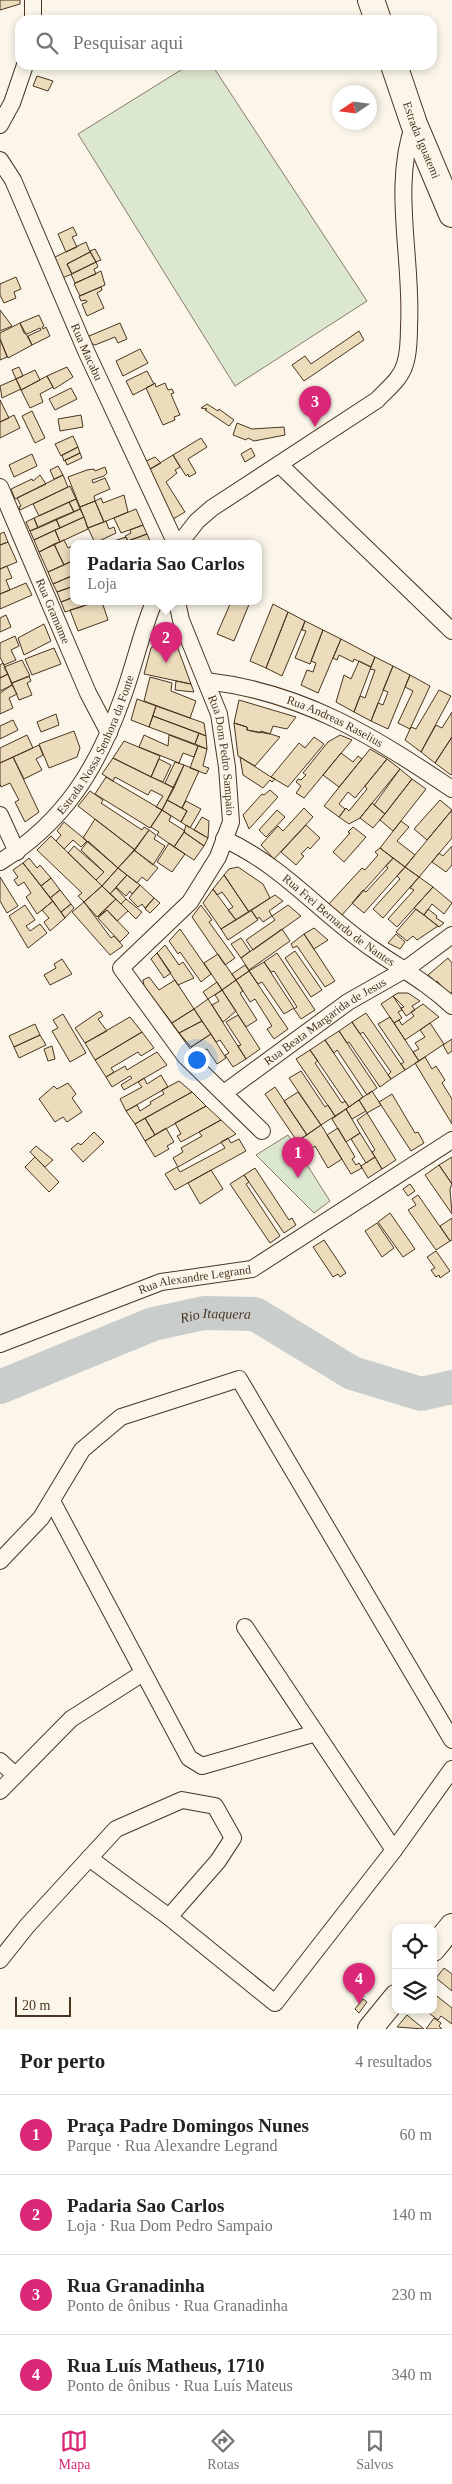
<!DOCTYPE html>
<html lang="pt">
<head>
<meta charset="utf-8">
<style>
  body { margin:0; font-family:Georgia,serif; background:#f6f6f6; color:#222 }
  .controls { position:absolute; right:15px; bottom:15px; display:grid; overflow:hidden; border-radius:10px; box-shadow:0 2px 8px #0003 }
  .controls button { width:45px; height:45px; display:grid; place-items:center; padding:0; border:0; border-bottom:1px solid #e0e0e0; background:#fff; color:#222; font:25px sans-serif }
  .compass { position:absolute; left:332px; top:85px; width:45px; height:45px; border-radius:50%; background:#fff; box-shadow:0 2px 8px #0003; rotate:257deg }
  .scale { position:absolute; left:15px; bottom:12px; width:56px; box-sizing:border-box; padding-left:5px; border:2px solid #4a3520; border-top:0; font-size:14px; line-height:18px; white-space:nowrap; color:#4a3520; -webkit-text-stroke:4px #fbf6e9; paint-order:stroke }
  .you { position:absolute; left:196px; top:1059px; width:18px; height:18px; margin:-12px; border:4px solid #fff; border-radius:50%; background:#1a73e8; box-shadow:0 0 0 8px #1a73e833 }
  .badge { display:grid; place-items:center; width:32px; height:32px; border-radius:50%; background:#db2777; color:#fff; font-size:16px; font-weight:700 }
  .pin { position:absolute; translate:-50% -41px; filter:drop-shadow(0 1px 2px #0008) }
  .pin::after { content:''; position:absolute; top:26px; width:18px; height:15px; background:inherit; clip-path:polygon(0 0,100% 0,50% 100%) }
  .popup { position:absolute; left:70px; top:540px; width:192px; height:65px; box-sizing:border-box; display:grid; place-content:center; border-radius:10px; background:#fff; filter:drop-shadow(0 1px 4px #0005); font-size:16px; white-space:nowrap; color:#767676 }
  .popup b { font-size:19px; color:#222 }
  .popup::after { content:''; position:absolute; left:50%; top:100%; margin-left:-10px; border:10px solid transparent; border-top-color:#fff }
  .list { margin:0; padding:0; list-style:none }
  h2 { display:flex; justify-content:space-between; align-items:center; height:65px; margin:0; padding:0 20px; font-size:21px }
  h2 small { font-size:16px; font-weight:400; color:#767676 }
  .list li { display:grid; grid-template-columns:32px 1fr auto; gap:15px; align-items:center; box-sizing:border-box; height:80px; padding:0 20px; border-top:1px solid #e0e0e0 }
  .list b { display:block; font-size:19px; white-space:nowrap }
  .list p { margin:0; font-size:16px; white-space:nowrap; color:#767676 }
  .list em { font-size:16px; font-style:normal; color:#767676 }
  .icon { flex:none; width:28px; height:28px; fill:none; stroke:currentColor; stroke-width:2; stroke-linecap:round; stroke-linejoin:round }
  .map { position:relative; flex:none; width:452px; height:2029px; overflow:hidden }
  .search { position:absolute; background:#fff; box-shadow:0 2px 8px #0003; left:15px; right:15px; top:15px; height:55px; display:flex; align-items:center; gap:12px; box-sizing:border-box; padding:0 18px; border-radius:15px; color:#767676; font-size:19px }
  .sheet { height:385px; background:#fff }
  nav { display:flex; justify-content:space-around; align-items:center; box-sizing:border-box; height:70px; border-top:1px solid #e0e0e0; background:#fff; font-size:14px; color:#767676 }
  nav a { display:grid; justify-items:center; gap:2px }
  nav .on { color:#db2777 }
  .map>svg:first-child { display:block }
  .green { fill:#dce7d0; stroke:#887966 }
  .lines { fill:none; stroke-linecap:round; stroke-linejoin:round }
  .river { stroke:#c9cecd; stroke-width:34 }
  .building { fill:#ecdcbc; stroke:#4a3520 }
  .street-casing { stroke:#4a3520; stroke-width:18 }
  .secondary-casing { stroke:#4a3520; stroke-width:26 }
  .primary-casing { stroke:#4a3520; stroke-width:28 }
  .street { stroke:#fbf6e9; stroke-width:16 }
  .secondary { stroke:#fbf6e9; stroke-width:24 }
  .primary { stroke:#fbf6e9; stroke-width:26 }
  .labels { text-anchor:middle; stroke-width:4; stroke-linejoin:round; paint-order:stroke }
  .street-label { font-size:12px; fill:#4a3520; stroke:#fbf6e9 }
  .water-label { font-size:14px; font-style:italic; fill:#4a3520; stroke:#fbf6e9 }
</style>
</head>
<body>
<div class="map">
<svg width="452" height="2029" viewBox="0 0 452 2029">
  <rect width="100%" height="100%" fill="#fbf6e9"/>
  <path class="green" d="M189 65H212L367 301 235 386 78 134Z
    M288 1135 330 1201 314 1213 256 1155Z"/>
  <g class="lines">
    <path class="river" id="s1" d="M0 1387 153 1324 204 1313 255 1314 352 1373 421 1394 452 1387"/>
  </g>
  <path class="building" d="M0 0H20V4L0 10Z
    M37 76 53 81 48 91 33 86Z
    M73 227 77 235 72 237 77 247 66 252 58 234Z
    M86 242 90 252 67 264 72 274 60 279 51 259Z
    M95 249 101 260 96 262 90 251Z
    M90 252 96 262 72 274 67 264Z
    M96 262 98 267 94 269 96 274 75 283 71 274Z
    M101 271 105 285 80 296 74 284Z
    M16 277 21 289 14 292 16 298 4 303 0 295V284Z
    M101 287 102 290 97 293 104 308 87 316 82 304 87 302 86 300 81 301 79 296Z
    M0 310 12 326 0 331Z
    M39 315 44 326 42 327 43 329 46 327 50 336 32 345 28 336 41 330 40 328 27 334 24 333 20 323Z
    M20 323 32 345 8 358 0 339V333Z
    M120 323 127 339 118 343 115 337 95 345 91 343 89 336Z
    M359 331 364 340 304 381 292 365 305 356 311 364Z
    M0 339 7 357 0 360Z
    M140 349 148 363 123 376 116 361Z
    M19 367 23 376 16 379 12 370Z
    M67 367 73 377 54 389 47 376Z
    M35 370 40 380 21 390 16 379Z
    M147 371 154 384 133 395 126 381Z
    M47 376 53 387 40 394 43 402 30 408 21 390Z
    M16 379 21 389 2 398 0 386Z
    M155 383 156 387 165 383 168 390 172 389 174 393 171 394 180 415 174 417 175 420 163 425 146 388Z
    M71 388 77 399 55 410 49 399Z
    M0 400 9 418 0 422Z
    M207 404 218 411 219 409 234 420 229 426 205 410 207 409 201 408Z
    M32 411 45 438 35 443 22 416Z
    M14 415 20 428 0 438V422Z
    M81 415 83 427 60 431 58 419Z
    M237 423 252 429 284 427 285 435 254 441 248 438 246 440 233 435Z
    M73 436 78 447 61 456 55 444Z
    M201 438 207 447 188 459 196 473 189 477 188 474 186 476 173 455Z
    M78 447 80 453 64 461 62 455Z
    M251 448 255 456 245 462 241 454Z
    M80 453 82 458 67 465 65 460Z
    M32 454 37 466 14 477 9 465Z
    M173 455 180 467 175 470 177 473 166 482 185 512 173 519 145 472Z
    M155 457 161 463 147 471 142 463Z
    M58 466 63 475 54 479 50 470Z
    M105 467 107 473 104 476 92 480 93 483 105 478 110 489 94 496 95 501 80 507 68 477 87 470 94 469 95 471Z
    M40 475 46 484 15 499 11 489 32 479 33 481Z
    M63 475 68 487 20 510 19 507 21 506 17 498Z
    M70 486 76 499 39 516 33 504Z
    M124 495 128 512 104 522 95 501 101 498 103 503Z
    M76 499 80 509 74 512 69 502Z
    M95 501 104 522 88 528 80 507Z
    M69 502 74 512 38 528 34 518Z
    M80 509 84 517 60 528 56 519Z
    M136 509 143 525 121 533 114 518Z
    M84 517 88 529 60 542 55 530Z
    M34 518 38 528 30 531 26 522Z
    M56 519 60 528 34 540 30 531Z
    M106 521 109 529 114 527 116 533 95 543 88 528Z
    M143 525 147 534 128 541 125 536 131 533 130 530Z
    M55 530 60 542 39 552 34 540Z
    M4 532 8 542 0 545V534Z
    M147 534 150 541 142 544H129L128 541Z
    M126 537 128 541 120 544H105Z
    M64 540 68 548 72 546 74 549V560L64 565 54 544Z
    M8 542 17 562 0 569V545Z
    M54 544 64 565 48 572 39 552Z
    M74 560V575L53 584 48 572Z
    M7 566 12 578 6 580 10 590 0 594V569Z
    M74 575V586L57 592 53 584Z
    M26 583 32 595 0 609V594Z
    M74 586V597L61 602 57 592Z
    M74 597V602H84V606L65 612 61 602Z
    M96 602H102L108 620 78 631 70 610Z
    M231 602H250L234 641 217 634Z
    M273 604 288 612 266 668 250 661Z
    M288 612 305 621 282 676 266 668Z
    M6 615 11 627 0 632V618Z
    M305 621 323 630 310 664 295 658 306 631 302 630Z
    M44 624 51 641 24 655 18 638Z
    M323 630 341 639 318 693 301 685 307 670 313 672 316 663 311 661Z
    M15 636 19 646 11 650 16 660 4 665 0 657V643Z
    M341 639 375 657 371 667 354 659 353 662 339 655 337 660 333 658Z
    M161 640 173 642 177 646 191 684 144 674 151 648Z
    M54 648 61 664 32 675 25 659Z
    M375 657 393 666 371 721 354 712 360 696 365 698 375 670 370 669Z
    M22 660 30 676 12 683 4 667Z
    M359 661 371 667 354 712 336 702 344 675 351 679Z
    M3 663 8 674 0 678V665Z
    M393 666 410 675 388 729 371 721 378 703 383 705 388 692 383 690Z
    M8 674 12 685 0 691V678Z
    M410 675 430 686 410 729 398 723 413 691 405 687Z
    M29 676 31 681 27 683 32 695 19 700 12 683Z
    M150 677 172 683 171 691 196 701 190 718 144 701Z
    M176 681 191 684 194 692 175 690Z
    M12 685 17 694 9 698 13 708 0 714V693Z
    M439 690 451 696 421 752 405 740 411 727 416 729Z
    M137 699 156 706 149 727 131 720Z
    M239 700 296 717 287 729 273 726 270 734 247 730V727L234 723Z
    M156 706 204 723 206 736 153 716Z
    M452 712V737L435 763 421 752 436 725 442 728Z
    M56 714 59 725 41 732 37 722Z
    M153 716 199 733 195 744 149 727Z
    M13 720 18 730 0 739V726Z
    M234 723 247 727V730L260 733 261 731 280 737 255 766 238 756Z
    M74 731 80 748 77 757 49 768 39 744Z
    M199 733 206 736 207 749 195 744Z
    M27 735 33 748 0 763V748Z
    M144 735 168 746 169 735 198 746 194 757 183 753 179 763 139 747Z
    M340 735 352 740 304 798 296 793 301 786 296 782 298 779 301 780 306 775 303 773 328 742Z
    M314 737 324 744 288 787 271 777 299 743 305 748Z
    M452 737V774L451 775 435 763Z
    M124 741 160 756 151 777 113 758Z
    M39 745 43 755 36 759 42 770 24 779 13 757Z
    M198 746 207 749 203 766 209 768 206 774 190 768Z
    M370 749 387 759 355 798 348 792 339 804 345 809 339 817 324 806Z
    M341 753 353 762 358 756 362 759 339 787 323 775Z
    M13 757 39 812 25 822 15 802 19 800 10 783 1 787 0 784V763Z
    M240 757 271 777 275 779 272 782 270 780 263 788 243 775Z
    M113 758 174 788 162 810 156 807 163 796 151 790 148 795 115 777 113 781 102 774Z
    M159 759 171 765 163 782 151 777Z
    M387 759 400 769 360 818 349 824 339 817 346 808 349 811 367 789 365 786Z
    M175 762 184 765 174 788 165 783Z
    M184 765 199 771 182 808 167 800Z
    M400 769 412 779 385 814 374 805Z
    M106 777 162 810 150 828 95 794Z
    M412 779 426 789 393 831 380 820Z
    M270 790 278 797 249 829 243 815 262 794 264 795Z
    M90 791 103 800 101 803 142 830 144 827 149 830 135 850 78 806Z
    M167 800 187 811 181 822 162 810Z
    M440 800 452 810 427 840 414 829Z
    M186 801 201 809 190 828 181 822 187 811 182 808Z
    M372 803 385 814 373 828 360 818Z
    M304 808 313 817 274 859 261 845 278 826 283 831Z
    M162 810 171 816 169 821 185 831 174 847 157 835 159 832 151 827Z
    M277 810 285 817 266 837 259 830Z
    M452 810V838L419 877 405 867Z
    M202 817 209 821 208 838 194 830Z
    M95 819 135 850 118 868 83 838Z
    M401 821 409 827 397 841 415 855 405 867 380 848Z
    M64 822 87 841 81 847 73 840 64 849 56 841 61 835 57 831Z
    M186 825 208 838 204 846 184 832Z
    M306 825 320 838 310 849 308 847 301 854 304 856 296 865 281 852Z
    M353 827 366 837 344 862 333 852 350 833 348 832Z
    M149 830 156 835 154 839 165 846 153 865 134 850Z
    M184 832 204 846 194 860 174 847Z
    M51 836 102 886 84 902 78 896 82 893 37 850Z
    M88 841 118 868 102 886 96 880 104 872 81 850Z
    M169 843 185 854 172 872 157 862Z
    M74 846 104 872 96 880 68 853Z
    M452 846V865L446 872 432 862 439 853 443 856Z
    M380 848 393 858 341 916 328 905 362 868 365 870 378 855 375 852Z
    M134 850 158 868 147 881 142 877 137 883 118 868Z
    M29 858 37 868 40 865 51 878 41 886 23 863Z
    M393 858 405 867 364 913 352 903 363 890 366 892 388 868 386 866Z
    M23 863 53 901 37 914 26 897 31 893 24 882 18 886 14 880 18 877 13 870Z
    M238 867 263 884 270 898 249 912 224 875 229 869Z
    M405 867 419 877 383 918 373 909 400 879 397 876Z
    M118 868 127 875 110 894 102 886Z
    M127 875 140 885 132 894 130 891 126 896 116 887Z
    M224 875 249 912 236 920 228 910 233 907 222 892 217 895 213 889Z
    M0 877 18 906 7 913 0 901Z
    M419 877 433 887 397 927 388 919 414 890 410 888Z
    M51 878 60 890 50 898 41 886Z
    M140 885 154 898 145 908 142 904 138 907 129 898Z
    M102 886 116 899 97 917 84 902Z
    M433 887 452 903 444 914 432 904 424 915 414 908Z
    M116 888 126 899 121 904 110 894Z
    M213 889 236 920 221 929 203 903Z
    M60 890 71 904 61 912 50 898Z
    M275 895 283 901 269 911 272 916 263 922 259 917 257 919 251 910Z
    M154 898 160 903 150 913 145 909Z
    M116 899 128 911 117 921 107 910 97 917Z
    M126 899 142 912 136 919 121 904Z
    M53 901 65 918 50 931 44 922 49 918 42 910Z
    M84 902 111 938 114 936 123 946 110 955 72 912Z
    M71 904 74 908 65 918 61 912Z
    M25 905 35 920 26 926 30 931 40 924 47 933 28 948 9 916Z
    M201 905 212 920 209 922 235 958 225 965 192 917Z
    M288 905 301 916 253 950 246 940 275 920 272 916Z
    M416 909 438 926 417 940 413 936 407 941 396 932Z
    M428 909 437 916 436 918 444 923 439 927 424 915Z
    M107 910 129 933 120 942 98 918Z
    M251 910 258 920 228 940 221 929Z
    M314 928 328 940 314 949 304 934Z
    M180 929 211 974 201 982 180 952 178 954 169 941Z
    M282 929 290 941 249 970 241 958Z
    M304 934 335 981 325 987 297 946 293 948 291 944Z
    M396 934 405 942 400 949 388 943Z
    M241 938 250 951 241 958 231 944Z
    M165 945 179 965 183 962 194 978 178 985 157 953Z
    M295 951 322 990 311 997 285 958Z
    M157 953 171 973 164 978 151 959Z
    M277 953 315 1010 301 1019 294 1009 297 1007 274 971 271 972 264 962Z
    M218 954 236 980 222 990 204 963Z
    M448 958 452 963V992L449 995 437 981 436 982 428 975Z
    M62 959 72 974 50 985 44 975 56 968 54 964Z
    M264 962 294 1008 284 1014 262 982 258 984 249 971Z
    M245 965 249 971 236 980 232 974Z
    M249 971 288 1029 274 1039 267 1029 272 1026 255 999 250 1002 236 980Z
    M149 977 159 990 175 980 194 1009 172 1023 144 986 143 980Z
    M236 980 243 991 240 993 257 1020 246 1027 222 990Z
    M217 982 222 990 208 999 203 992Z
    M222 990 236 1011 223 1022 212 1005 219 1001 215 995Z
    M398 993H408L420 1001 412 1006 415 1010 406 1016 401 1008 404 1007 393 996Z
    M393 996 402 1010 398 1012 402 1018 394 1023 381 1004Z
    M208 999 246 1059 233 1067 225 1055 229 1053 220 1040 216 1042 194 1009Z
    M423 1004 439 1017 405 1040 394 1023 399 1020 402 1025 414 1016 411 1012Z
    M194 1009 202 1021 179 1033 172 1023Z
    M100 1011 103 1016 98 1019 107 1031 85 1043 75 1028Z
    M366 1013 405 1070 391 1079 388 1075 391 1072 363 1032 360 1034 352 1022Z
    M63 1014 86 1053 70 1062 52 1031 58 1028 53 1020Z
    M238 1015 260 1049 246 1059 238 1046 241 1045 226 1022Z
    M130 1017 142 1032 95 1060 85 1043Z
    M390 1017 419 1061 405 1070 401 1064 404 1062 378 1024Z
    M202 1021 211 1034 191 1047 179 1033Z
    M352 1022 391 1079 380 1087 349 1042 347 1043 339 1031Z
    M430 1023 444 1044 419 1061 413 1052 419 1049 415 1043 425 1037 420 1030Z
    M35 1024 40 1035 14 1047 9 1036Z
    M339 1031 377 1088 367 1095 337 1050 334 1053 325 1040Z
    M142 1032 154 1048 141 1056 138 1052 111 1068 114 1072 106 1077 95 1060Z
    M211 1034 226 1058 217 1064 207 1049 197 1055 191 1047Z
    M40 1035 46 1045 19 1058 14 1047Z
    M452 1039V1051L448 1054 443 1045Z
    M325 1040 363 1097 349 1107 310 1050Z
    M52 1046 55 1059 48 1061 44 1049Z
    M310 1050 318 1061 315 1063 342 1103 345 1101 349 1107 335 1116 296 1059Z
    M157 1052 167 1065 124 1090 121 1085 132 1078 130 1076 112 1087 106 1077 125 1066 127 1070Z
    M425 1057 432 1069 436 1066 445 1080 442 1083 452 1099V1124L415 1063Z
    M301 1071 325 1107 328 1105 335 1116 321 1125 289 1078Z
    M161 1075 168 1087 126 1111 120 1099 142 1087 138 1082 144 1078 147 1084Z
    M179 1081 192 1092 135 1124 126 1111 137 1105 140 1111 151 1104 150 1102 164 1094 162 1090Z
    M68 1083 76 1094 72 1098 82 1112 67 1122 63 1117 55 1122 39 1099 54 1086 57 1089Z
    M275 1087 307 1135 297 1141 265 1094Z
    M372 1091 381 1105 367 1113 359 1100Z
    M192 1092 206 1106 155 1135 145 1118Z
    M298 1092 321 1125 307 1135 284 1101Z
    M392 1094 415 1133 418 1132 424 1143 411 1151 379 1102Z
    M359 1100 366 1111 352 1119 346 1109Z
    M206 1106 221 1120 181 1142 177 1136 181 1134 175 1123Z
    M346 1109 360 1133 346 1142 332 1119Z
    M367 1113 396 1160 382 1169 372 1152 375 1150 357 1120Z
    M145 1118 155 1135 145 1141 135 1124Z
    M221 1120 236 1134 178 1167 173 1158 183 1152 181 1148 202 1136 199 1132Z
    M321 1125 342 1159 328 1168 315 1146 310 1150 302 1138Z
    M166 1128 174 1142 167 1146 169 1149 155 1157 145 1141Z
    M338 1128 355 1157 352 1159 356 1165 359 1163 362 1168 351 1174 327 1135Z
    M94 1132 104 1142 83 1162 71 1149 78 1143 81 1145Z
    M360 1133 375 1157 366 1163 351 1139Z
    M228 1138 231 1143 239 1139 246 1151 175 1190 165 1174 177 1167 180 1172 225 1148 221 1142Z
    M36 1146 53 1160 45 1167 30 1152Z
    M35 1157 59 1182 49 1192 25 1167Z
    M375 1157 382 1169 368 1178 361 1166Z
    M452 1157V1184L439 1165Z
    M439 1165 452 1184 450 1189 452 1214 425 1175Z
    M255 1168 289 1220 292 1218 296 1225 284 1233 244 1175Z
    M211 1170 223 1189 200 1204 188 1183Z
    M244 1175 249 1182 246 1184 280 1236 270 1243 230 1184Z
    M410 1184 415 1191 408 1196 403 1189Z
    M418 1195 450 1241 436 1250 408 1210 416 1205 412 1199Z
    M390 1213 415 1249 403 1257 378 1222Z
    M452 1218V1240L450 1241 440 1226Z
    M377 1223 394 1248 382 1257 365 1231Z
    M324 1240 346 1273 340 1277 338 1274 333 1277 313 1247Z
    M436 1251 450 1271 440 1278 439 1275 436 1277 431 1270 435 1268 427 1257Z
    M444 1968 452 1974V1991L436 1978Z
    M433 1993 452 2008V2024L441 2016 438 2020 425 2010H433Z
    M363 1999 367 2002 359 2013 355 2009Z
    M407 2015 424 2029 397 2027Z
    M434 2018 441 2023 439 2026 442 2029H426Z"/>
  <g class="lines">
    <g class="street-casing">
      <g id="street">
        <path d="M33 20V0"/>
        <path d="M0 125 12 103 25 65"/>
        <path id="s2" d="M0 160 13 180 86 351 176 544"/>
        <path d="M280 465 452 631"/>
        <path id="s3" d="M0 487 88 693 109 733"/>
        <path d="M179 544 197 521 212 508 377 400C387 389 401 379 405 364 409 352 409 338 409 326 413 261 391 186 414 124"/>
        <path id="s4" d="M177 602 181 620 219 714 227 767 231 822 218 857 190 902 121 968 185 1056 262 1131"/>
        <path id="s5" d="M206 681C303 692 373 736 452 789"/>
        <path d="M0 815 17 852"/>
        <path id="s6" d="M224 839C285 867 321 914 374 950 401 969 428 983 452 1006"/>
        <path id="s7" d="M0 862C64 822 97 769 122 699 134 667 141 633 154 602"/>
        <path id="s8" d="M224 1093 348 1002 406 969 452 935"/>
        <path id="s9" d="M0 1344 161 1282 252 1269 452 1140"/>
        <path d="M52 1501 189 1758 202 1766 316 1733"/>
        <path d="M0 1561 41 1518 82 1450 121 1417 239 1379 452 1740"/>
        <path d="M245 1627 394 1850"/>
        <path d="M0 1761 15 1775"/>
        <path d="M0 1791 71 1719 143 1673"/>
        <path d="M89 1858 169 1917 275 2003 394 1850 452 1769"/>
        <path d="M0 1960 27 1926 116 1829 182 1800 215 1806 233 1838 218 1861 169 1917"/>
      </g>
    </g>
    <g class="secondary-casing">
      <path id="secondary" d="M433 1949 452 1926
        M370 2029 396 1997"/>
    </g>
    <g class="primary-casing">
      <g id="primary">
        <path d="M371 0 378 20"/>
        <path id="s10" d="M394 65 414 124 452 214"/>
      </g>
    </g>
    <use href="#street" class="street"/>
    <use href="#secondary" class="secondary"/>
    <use href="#primary" class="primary"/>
  </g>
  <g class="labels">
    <g class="street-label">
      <text dy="4" stroke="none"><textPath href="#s10" startOffset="80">Estrada Iguatemi</textPath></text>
      <text dy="4" stroke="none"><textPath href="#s2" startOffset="211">Rua Macabu</textPath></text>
      <text dy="4" stroke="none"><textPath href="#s3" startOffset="135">Rua Gramame</textPath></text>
      <text dy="4" stroke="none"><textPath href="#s5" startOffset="136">Rua Andreas Raselius</textPath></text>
      <text dy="4" stroke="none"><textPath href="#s7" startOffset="155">Estrada Nossa Senhora da Fonte</textPath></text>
      <text dy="4" stroke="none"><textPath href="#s4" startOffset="161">Rua Dom Pedro Sampaio</textPath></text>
      <text dy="4" stroke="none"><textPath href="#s6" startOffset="141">Rua Frei Bernardo de Nantes</textPath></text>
      <text dy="4" stroke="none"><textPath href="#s8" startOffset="124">Rua Beata Margarida de Jesus</textPath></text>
      <text dy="4" stroke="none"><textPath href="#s9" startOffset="206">Rua Alexandre Legrand</textPath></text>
    </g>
    <g class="water-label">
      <text dy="5" stroke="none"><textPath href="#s1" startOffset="229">Rio Itaquera</textPath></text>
    </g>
  </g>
</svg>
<div class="controls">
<button><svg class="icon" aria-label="locate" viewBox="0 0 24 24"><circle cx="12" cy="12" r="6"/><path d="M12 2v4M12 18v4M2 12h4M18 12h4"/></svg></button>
<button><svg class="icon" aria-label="layers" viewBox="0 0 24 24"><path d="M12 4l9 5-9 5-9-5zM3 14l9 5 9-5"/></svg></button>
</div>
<svg class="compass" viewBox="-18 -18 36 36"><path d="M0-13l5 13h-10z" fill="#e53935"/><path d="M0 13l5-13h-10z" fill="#767676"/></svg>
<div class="scale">20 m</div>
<div class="you"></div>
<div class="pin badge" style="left:298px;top:1178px">1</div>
<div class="pin badge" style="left:166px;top:663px">2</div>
<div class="popup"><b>Padaria Sao Carlos</b>Loja</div>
<div class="pin badge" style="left:315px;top:427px">3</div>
<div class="pin badge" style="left:359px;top:2004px">4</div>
<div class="search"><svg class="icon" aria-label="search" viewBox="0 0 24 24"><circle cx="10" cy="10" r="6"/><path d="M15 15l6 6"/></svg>Pesquisar aqui</div>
</div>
<section class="sheet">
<h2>Por perto<small>4 resultados</small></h2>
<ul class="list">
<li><span class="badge">1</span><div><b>Praça Padre Domingos Nunes</b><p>Parque · Rua Alexandre Legrand</p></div><em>60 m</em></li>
<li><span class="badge">2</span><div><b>Padaria Sao Carlos</b><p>Loja · Rua Dom Pedro Sampaio</p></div><em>140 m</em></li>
<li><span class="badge">3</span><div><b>Rua Granadinha</b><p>Ponto de ônibus · Rua Granadinha</p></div><em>230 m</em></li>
<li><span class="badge">4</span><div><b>Rua Luís Matheus, 1710</b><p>Ponto de ônibus · Rua Luís Mateus</p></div><em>340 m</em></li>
</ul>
</section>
<nav>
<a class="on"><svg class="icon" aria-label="map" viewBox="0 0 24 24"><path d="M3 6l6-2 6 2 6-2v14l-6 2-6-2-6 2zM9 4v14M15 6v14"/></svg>Mapa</a>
<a><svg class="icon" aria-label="directions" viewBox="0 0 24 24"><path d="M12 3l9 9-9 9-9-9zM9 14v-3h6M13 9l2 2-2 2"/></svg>Rotas</a>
<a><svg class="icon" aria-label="saved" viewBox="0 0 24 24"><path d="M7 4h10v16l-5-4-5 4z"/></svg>Salvos</a>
</nav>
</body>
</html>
